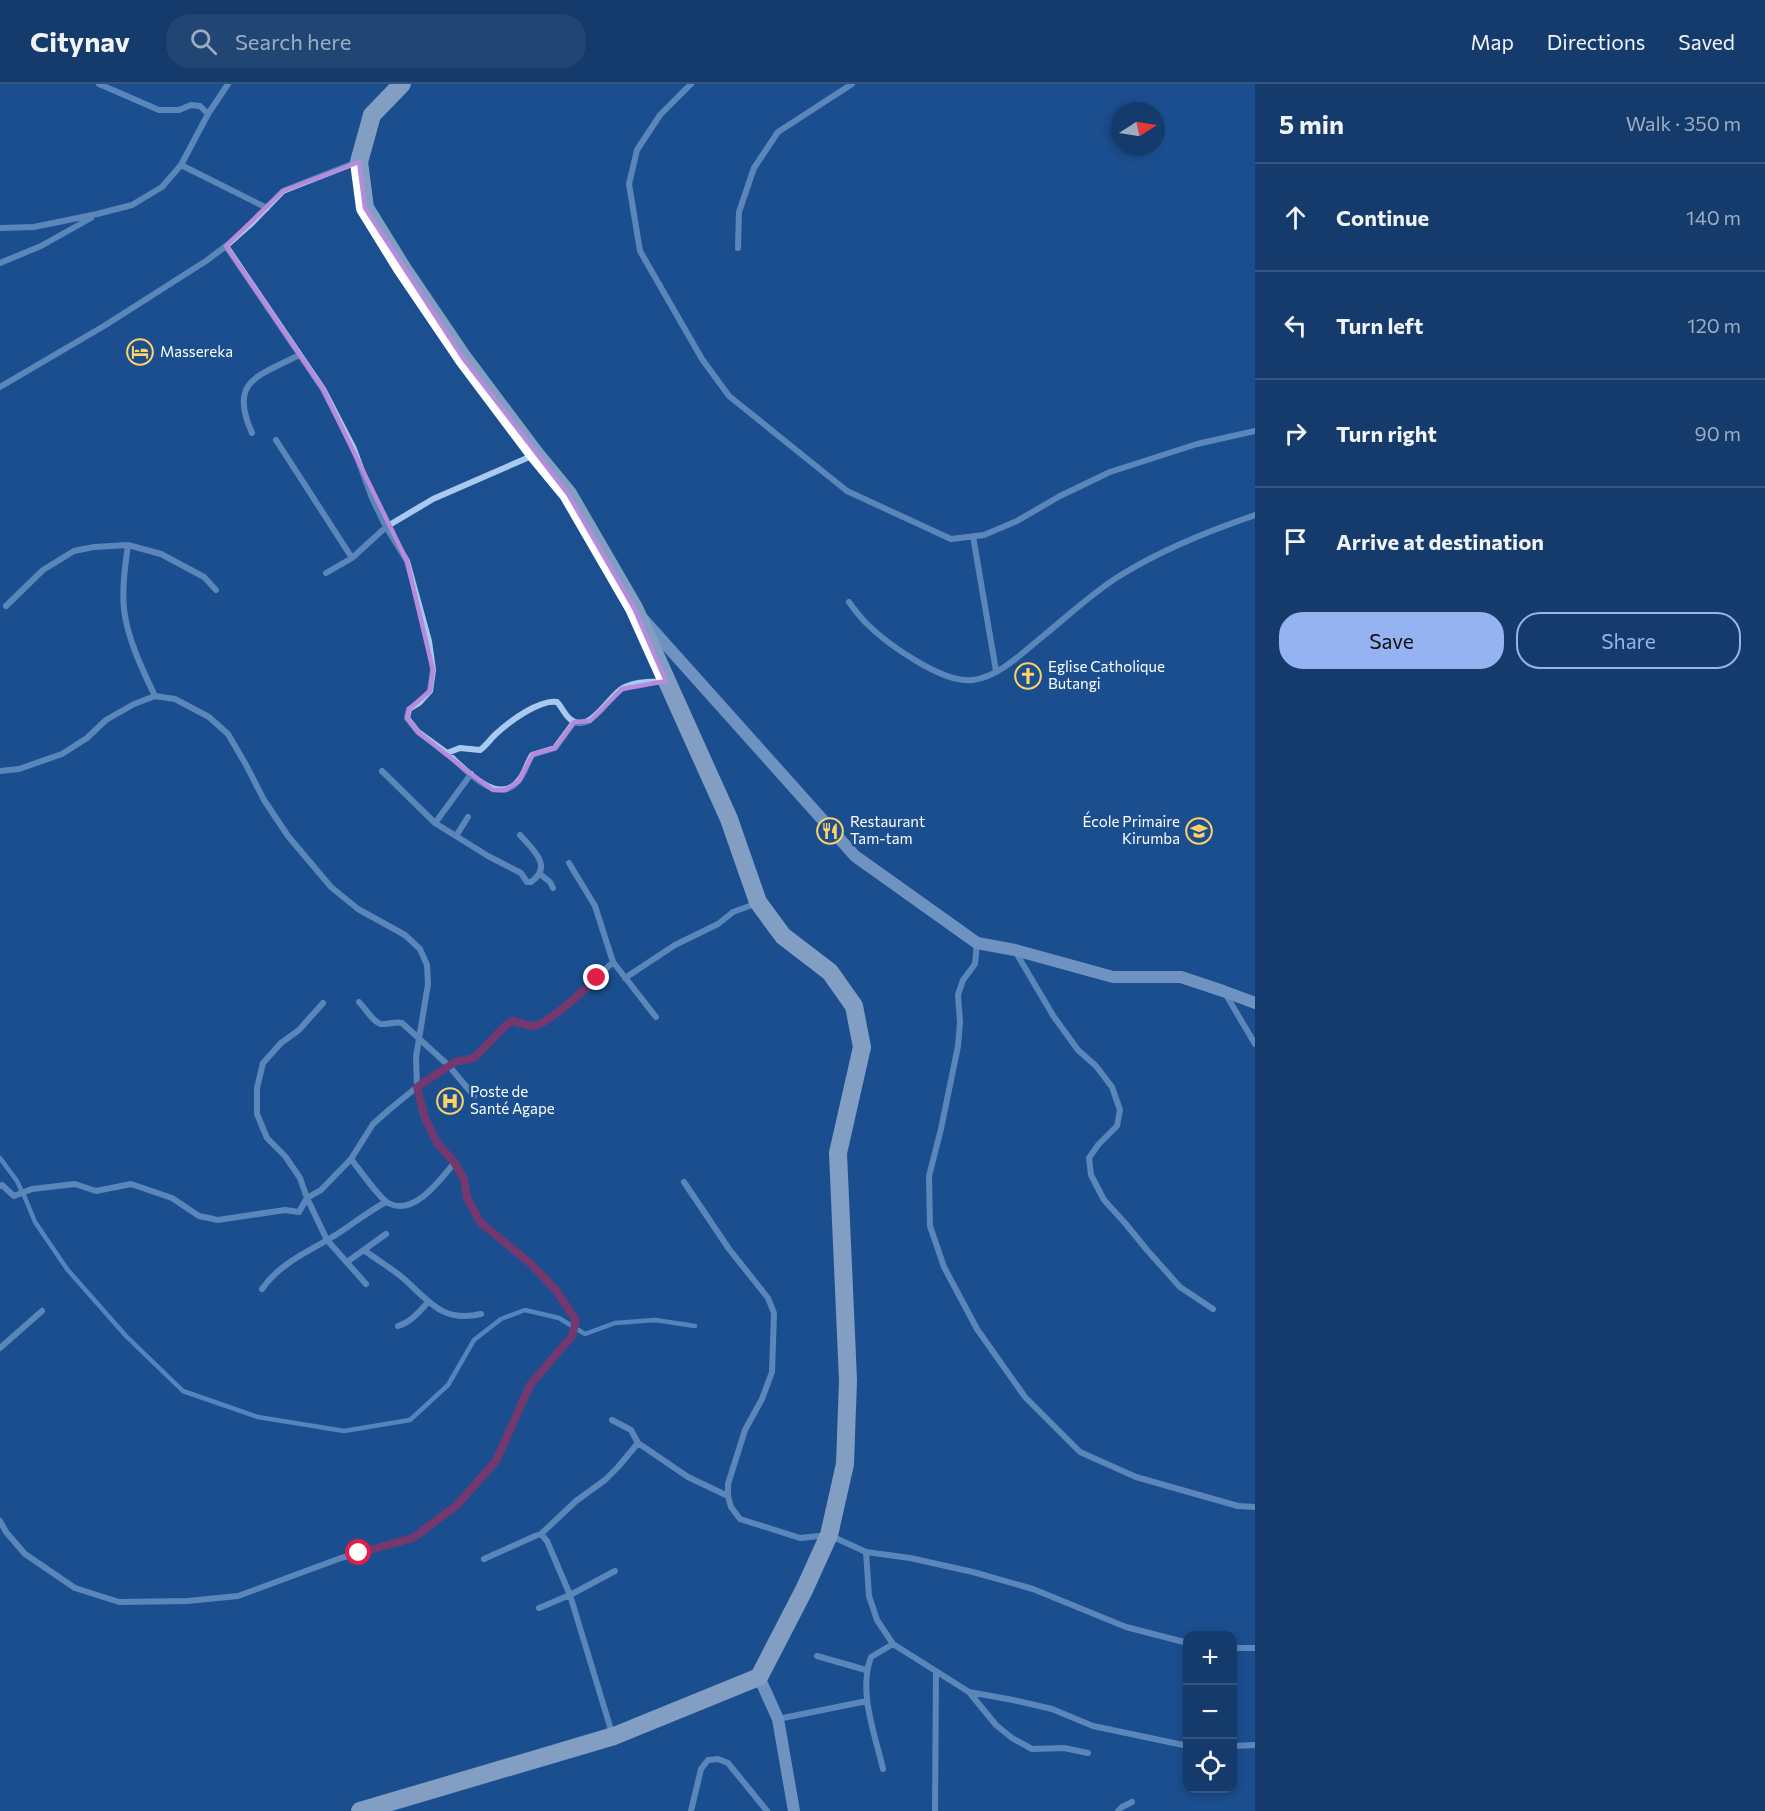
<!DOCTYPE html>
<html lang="en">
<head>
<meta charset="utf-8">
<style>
  body { margin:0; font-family:Commissioner,sans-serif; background:#214673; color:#f1f3f6 }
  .controls { position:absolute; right:18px; bottom:18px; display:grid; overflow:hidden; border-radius:12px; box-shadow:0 3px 9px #0003 }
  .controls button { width:54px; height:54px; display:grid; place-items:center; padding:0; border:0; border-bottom:2px solid #33557e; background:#143b6b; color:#f1f3f6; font:30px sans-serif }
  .compass { position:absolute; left:1111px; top:18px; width:54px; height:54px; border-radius:50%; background:#143b6b; box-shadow:0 3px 9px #0003; rotate:78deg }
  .stop { position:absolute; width:18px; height:18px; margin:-14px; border:4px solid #e11d48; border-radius:50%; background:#fff }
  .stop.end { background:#e11d48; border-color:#fff; box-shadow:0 2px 6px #0008 }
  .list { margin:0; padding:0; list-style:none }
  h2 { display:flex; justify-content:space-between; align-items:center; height:78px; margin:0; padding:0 24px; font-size:26px }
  h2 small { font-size:20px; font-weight:400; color:#9dadc1 }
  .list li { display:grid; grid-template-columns:39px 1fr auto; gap:18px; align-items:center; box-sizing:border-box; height:108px; padding:0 24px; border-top:2px solid #33557e }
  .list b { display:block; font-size:22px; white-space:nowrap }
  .list em { font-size:20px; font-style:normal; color:#9dadc1 }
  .actions { display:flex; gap:12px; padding:18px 24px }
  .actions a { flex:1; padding:14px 0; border:2px solid #95b2f1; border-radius:24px; text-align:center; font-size:21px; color:#95b2f1 }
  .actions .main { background:#95b2f1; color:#111 }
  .icon { flex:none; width:33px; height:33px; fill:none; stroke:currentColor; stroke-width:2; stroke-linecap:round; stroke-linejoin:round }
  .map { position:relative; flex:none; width:1255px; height:1727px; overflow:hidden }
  header { display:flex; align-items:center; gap:36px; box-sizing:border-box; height:84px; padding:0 30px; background:#143b6b; border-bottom:2px solid #33557e }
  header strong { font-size:28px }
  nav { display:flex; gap:33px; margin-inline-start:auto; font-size:21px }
  .search { width:420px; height:54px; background:#214673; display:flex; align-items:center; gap:15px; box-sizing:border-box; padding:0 21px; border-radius:24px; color:#9dadc1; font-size:22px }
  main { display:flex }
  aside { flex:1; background:#143b6b }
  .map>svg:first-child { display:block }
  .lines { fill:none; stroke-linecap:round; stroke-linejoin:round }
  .stream { stroke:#9cc4f0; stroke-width:4.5 }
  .street { stroke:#a9c9ee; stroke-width:6 }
  .secondary { stroke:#d6e6fa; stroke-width:12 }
  .highway { stroke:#fff; stroke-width:18 }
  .route { stroke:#e11d48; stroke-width:8 }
  .marked { fill:none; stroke:#b68bdc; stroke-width:4.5; stroke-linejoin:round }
  .labels { text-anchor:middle; stroke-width:5; stroke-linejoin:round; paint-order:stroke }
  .poi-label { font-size:15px; fill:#fff; stroke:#1b4f8f; text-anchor:start }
</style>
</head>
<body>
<header>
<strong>Citynav</strong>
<div class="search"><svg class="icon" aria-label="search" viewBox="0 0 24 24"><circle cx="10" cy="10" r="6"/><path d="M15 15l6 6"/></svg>Search here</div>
<nav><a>Map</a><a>Directions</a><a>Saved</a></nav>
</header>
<main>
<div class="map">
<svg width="1255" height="1727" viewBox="0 0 1255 1727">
  <rect width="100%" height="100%" fill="#1b4f8f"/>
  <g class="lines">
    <path class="stream" d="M0 1074 17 1097 26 1116 35 1138 67 1185 126 1252 183 1307 258 1333 344 1347 410 1336 448 1301 474 1256 501 1235 525 1226 559 1234 585 1250 615 1239 655 1236 695 1242"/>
    <path class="street" d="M99 0 159 26H179L191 21 200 22 208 30
      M691 0 660 31 637 66 629 100 640 167 702 275 729 312 847 407 951 455 984 451 1017 437 1060 412 1110 388 1197 360 1255 347
      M181 81 267 124
      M0 144 34 143 97 130 132 121 162 103 181 81 208 30 228 0
      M226 162 323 305 354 365 372 414 386 443 407 477 429 557 433 586 430 607 419 619 409 625 407 634 418 648 447 669 460 664 480 666C487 661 491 654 497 649 510 637 540 615 557 618 561 622 564 629 568 633 588 655 608 612 623 604 636 597 651 598 665 597
      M738 164 739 128 754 84 778 48 852 0
      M0 179 41 162 91 134
      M0 303 104 242 206 177 226 162 252 139 283 107 357 78
      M252 349C228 296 259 292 299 271
      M276 356 352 474
      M973 452 996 587
      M128 461C125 482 122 504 124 525 127 554 143 587 155 612
      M326 489 352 474 386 443 433 415 534 371
      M849 518C854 525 860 533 866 539 887 560 943 600 973 596 1000 592 1022 569 1042 553 1068 532 1093 508 1121 491 1161 466 1211 446 1255 431
      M6 522 43 486 74 467 94 463 128 461 161 470 204 493 216 506
      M447 669C464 684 498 724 519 696 525 689 527 679 532 671L555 664 574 638
      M0 687 19 685 62 670 87 654 106 636 134 620 155 612 175 615 209 633 228 650 245 679 264 716 288 752 331 803 358 825 405 851 420 865 427 881 428 900 416 973 417 1003 425 1034 437 1059 455 1078 464 1095 467 1114 481 1139 530 1179 555 1205 576 1236 572 1252 530 1301 496 1377 457 1421 413 1454 341 1474 238 1512 187 1517 119 1518 75 1504 25 1470 6 1448 0 1437
      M382 687 435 739 488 772 521 789 527 798H531C554 782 532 765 520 751
      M435 739 471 690
      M456 752 468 733
      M569 779 595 822 613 878 656 933
      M540 790 550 798 553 804
      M977 859 975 880 963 896 958 911 960 938 958 962 941 1045 929 1092 930 1142 944 1183 977 1245 1025 1313 1080 1368 1136 1393 1238 1422 1255 1423
      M1015 867 1054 933 1078 966 1096 982 1112 1003 1120 1026 1117 1042 1098 1061 1089 1074 1091 1091 1104 1116 1125 1139 1147 1166 1180 1203 1213 1225
      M625 894 675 861 718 840 733 828 755 820
      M1225 909 1255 960
      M359 918C365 924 373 938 381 940 388 941 395 937 402 939L449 982 474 1012
      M323 919 299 946 281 959 263 979 257 1004V1030L267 1054 285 1072 300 1094 307 1114 327 1156 366 1200
      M351 1075C359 1085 379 1114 388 1119 414 1133 440 1096 455 1078
      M684 1098 729 1165 768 1214 774 1229 772 1288 762 1315 745 1346 728 1400V1412L731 1423 740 1435 800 1454 829 1451 866 1468 910 1474 973 1488 1033 1505 1126 1543 1188 1559
      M0 1102 2 1101 14 1112 32 1105 75 1100 96 1107 131 1100 172 1114 199 1132 218 1136 285 1126 299 1128 307 1114 321 1106 351 1075 373 1040 390 1025 417 1003 455 978 474 974 505 942 512 937C519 938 525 941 531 941 549 943 599 891 613 878
      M364 1166C377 1176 391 1184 403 1194 429 1217 442 1239 481 1230
      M347 1178 386 1150
      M262 1205C280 1179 308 1168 334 1152 352 1141 367 1128 386 1118
      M398 1242C411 1238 419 1228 428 1218
      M0 1264 42 1227
      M612 1336 631 1346 638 1359 688 1393 728 1412
      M541 1450 576 1417 605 1396 618 1383 638 1359
      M866 1468 869 1512 877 1536 893 1560 969 1608 1013 1616 1052 1625 1093 1642 1188 1662
      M484 1475 535 1452 541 1450 547 1457 570 1511 612 1649
      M539 1524 570 1511 615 1487
      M1232 1564H1255
      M817 1572 866 1586
      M969 1608 996 1641 1012 1654 1032 1665 1064 1664 1088 1669
      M778 1635 867 1617
      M1232 1662 1255 1661
      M883 1685C875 1650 858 1608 871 1573L893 1560
      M691 1727 701 1685 708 1676 718 1675 728 1679 767 1727
      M935 1727 936 1587
      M1118 1727 1122 1723 1132 1718"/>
    <path class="secondary" d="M643 535 855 772 977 859 1015 866 1113 893H1181L1223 907 1255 919
      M759 1593 778 1635 794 1727"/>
    <path class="highway" d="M360 1727 614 1652 759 1593 804 1506 829 1451 845 1380 848 1296 838 1069 862 963 854 922 830 888 783 852 758 818 729 735 634 524 568 410 535 370 463 274 402 184 365 124 359 78 372 31 402 0"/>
  </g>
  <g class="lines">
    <path class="route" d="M359 1469 413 1454 457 1421 496 1377 530 1301 572 1252 576 1236 555 1205 530 1179 481 1139 467 1114 464 1095 454 1078 437 1059 425 1034 417 1003 455 978 474 974 505 942 512 937C518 938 525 941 531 942 546 943 585 905 597 894"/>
  </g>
  <path d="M0 0H1255V1727H0ZM359 78 365 124 463 274 568 410 634 524 666 597 622 605 590 637 574 638 555 664 533 670 519 697 505 706H493L471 690 418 648 407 634 409 625 430 607 433 586 407 477 323 305 226 162 283 107Z" fill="#1b4f8f" fill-opacity=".55" fill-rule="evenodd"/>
  <path class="marked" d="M359 78 365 124 463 274 568 410 634 524 666 597 622 605 590 637 574 638 555 664 533 670 519 697 505 706H493L471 690 418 648 407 634 409 625 430 607 433 586 407 477 323 305 226 162 283 107Z"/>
  <defs>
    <g id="hotel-ring" transform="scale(1.35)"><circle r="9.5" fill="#1b4f8f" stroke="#ffd166" stroke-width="1.5"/><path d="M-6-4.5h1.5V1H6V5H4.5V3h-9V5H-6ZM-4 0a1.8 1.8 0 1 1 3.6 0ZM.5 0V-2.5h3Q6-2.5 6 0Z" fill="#ffd166"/></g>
    <g id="church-ring" transform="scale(1.35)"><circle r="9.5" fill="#1b4f8f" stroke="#ffd166" stroke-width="1.5"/><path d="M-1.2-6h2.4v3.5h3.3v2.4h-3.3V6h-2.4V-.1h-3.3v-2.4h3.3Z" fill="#ffd166"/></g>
    <g id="restaurant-ring" transform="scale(1.35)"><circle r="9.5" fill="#1b4f8f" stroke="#ffd166" stroke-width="1.5"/><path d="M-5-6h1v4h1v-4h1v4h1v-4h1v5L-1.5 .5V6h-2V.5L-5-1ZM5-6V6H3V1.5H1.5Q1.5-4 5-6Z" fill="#ffd166"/></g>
    <g id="school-ring" transform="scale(1.35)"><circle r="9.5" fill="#1b4f8f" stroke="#ffd166" stroke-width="1.5"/><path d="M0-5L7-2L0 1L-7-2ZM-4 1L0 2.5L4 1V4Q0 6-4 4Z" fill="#ffd166"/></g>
    <g id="hospital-ring" transform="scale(1.35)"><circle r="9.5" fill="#1b4f8f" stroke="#ffd166" stroke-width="1.5"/><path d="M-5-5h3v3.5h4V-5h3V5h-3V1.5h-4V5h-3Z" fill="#ffd166"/></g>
  </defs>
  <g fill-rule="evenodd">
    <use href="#hotel-ring" x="140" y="268"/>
    <use href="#church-ring" x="1028" y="592"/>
    <use href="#restaurant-ring" x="830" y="747"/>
    <use href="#school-ring" x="1199" y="747"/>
    <use href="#hospital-ring" x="450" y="1017"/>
  </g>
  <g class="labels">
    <g class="poi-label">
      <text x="160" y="273">Massereka</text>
      <text x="1048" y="588">Eglise Catholique<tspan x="1048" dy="17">Butangi</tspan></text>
      <text x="850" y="743">Restaurant<tspan x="850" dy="17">Tam-tam</tspan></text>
      <text x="1180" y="743" text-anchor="end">École Primaire<tspan x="1180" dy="17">Kirumba</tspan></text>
      <text x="470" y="1013">Poste de<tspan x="470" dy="17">Santé Agape</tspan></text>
    </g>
  </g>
</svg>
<div class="controls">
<button>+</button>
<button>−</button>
<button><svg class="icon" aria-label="locate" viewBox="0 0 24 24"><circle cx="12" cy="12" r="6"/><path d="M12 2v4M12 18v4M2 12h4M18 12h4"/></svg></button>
</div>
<svg class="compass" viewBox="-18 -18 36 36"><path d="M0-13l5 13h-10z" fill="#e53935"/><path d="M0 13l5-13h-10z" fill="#9dadc1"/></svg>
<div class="stop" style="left:359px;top:1469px"></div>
<div class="stop end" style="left:597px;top:894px"></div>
</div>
<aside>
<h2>5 min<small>Walk · 350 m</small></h2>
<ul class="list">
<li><svg class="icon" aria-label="ahead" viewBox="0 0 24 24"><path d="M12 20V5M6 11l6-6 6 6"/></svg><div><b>Continue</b></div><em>140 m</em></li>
<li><svg class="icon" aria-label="left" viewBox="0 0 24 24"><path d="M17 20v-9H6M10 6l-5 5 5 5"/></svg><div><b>Turn left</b></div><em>120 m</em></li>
<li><svg class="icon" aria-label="right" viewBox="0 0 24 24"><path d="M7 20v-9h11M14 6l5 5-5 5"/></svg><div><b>Turn right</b></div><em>90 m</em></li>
<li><svg class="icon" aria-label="arrive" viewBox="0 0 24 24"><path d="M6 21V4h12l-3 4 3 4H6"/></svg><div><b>Arrive at destination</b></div></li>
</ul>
<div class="actions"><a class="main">Save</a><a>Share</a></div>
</aside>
</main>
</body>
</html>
